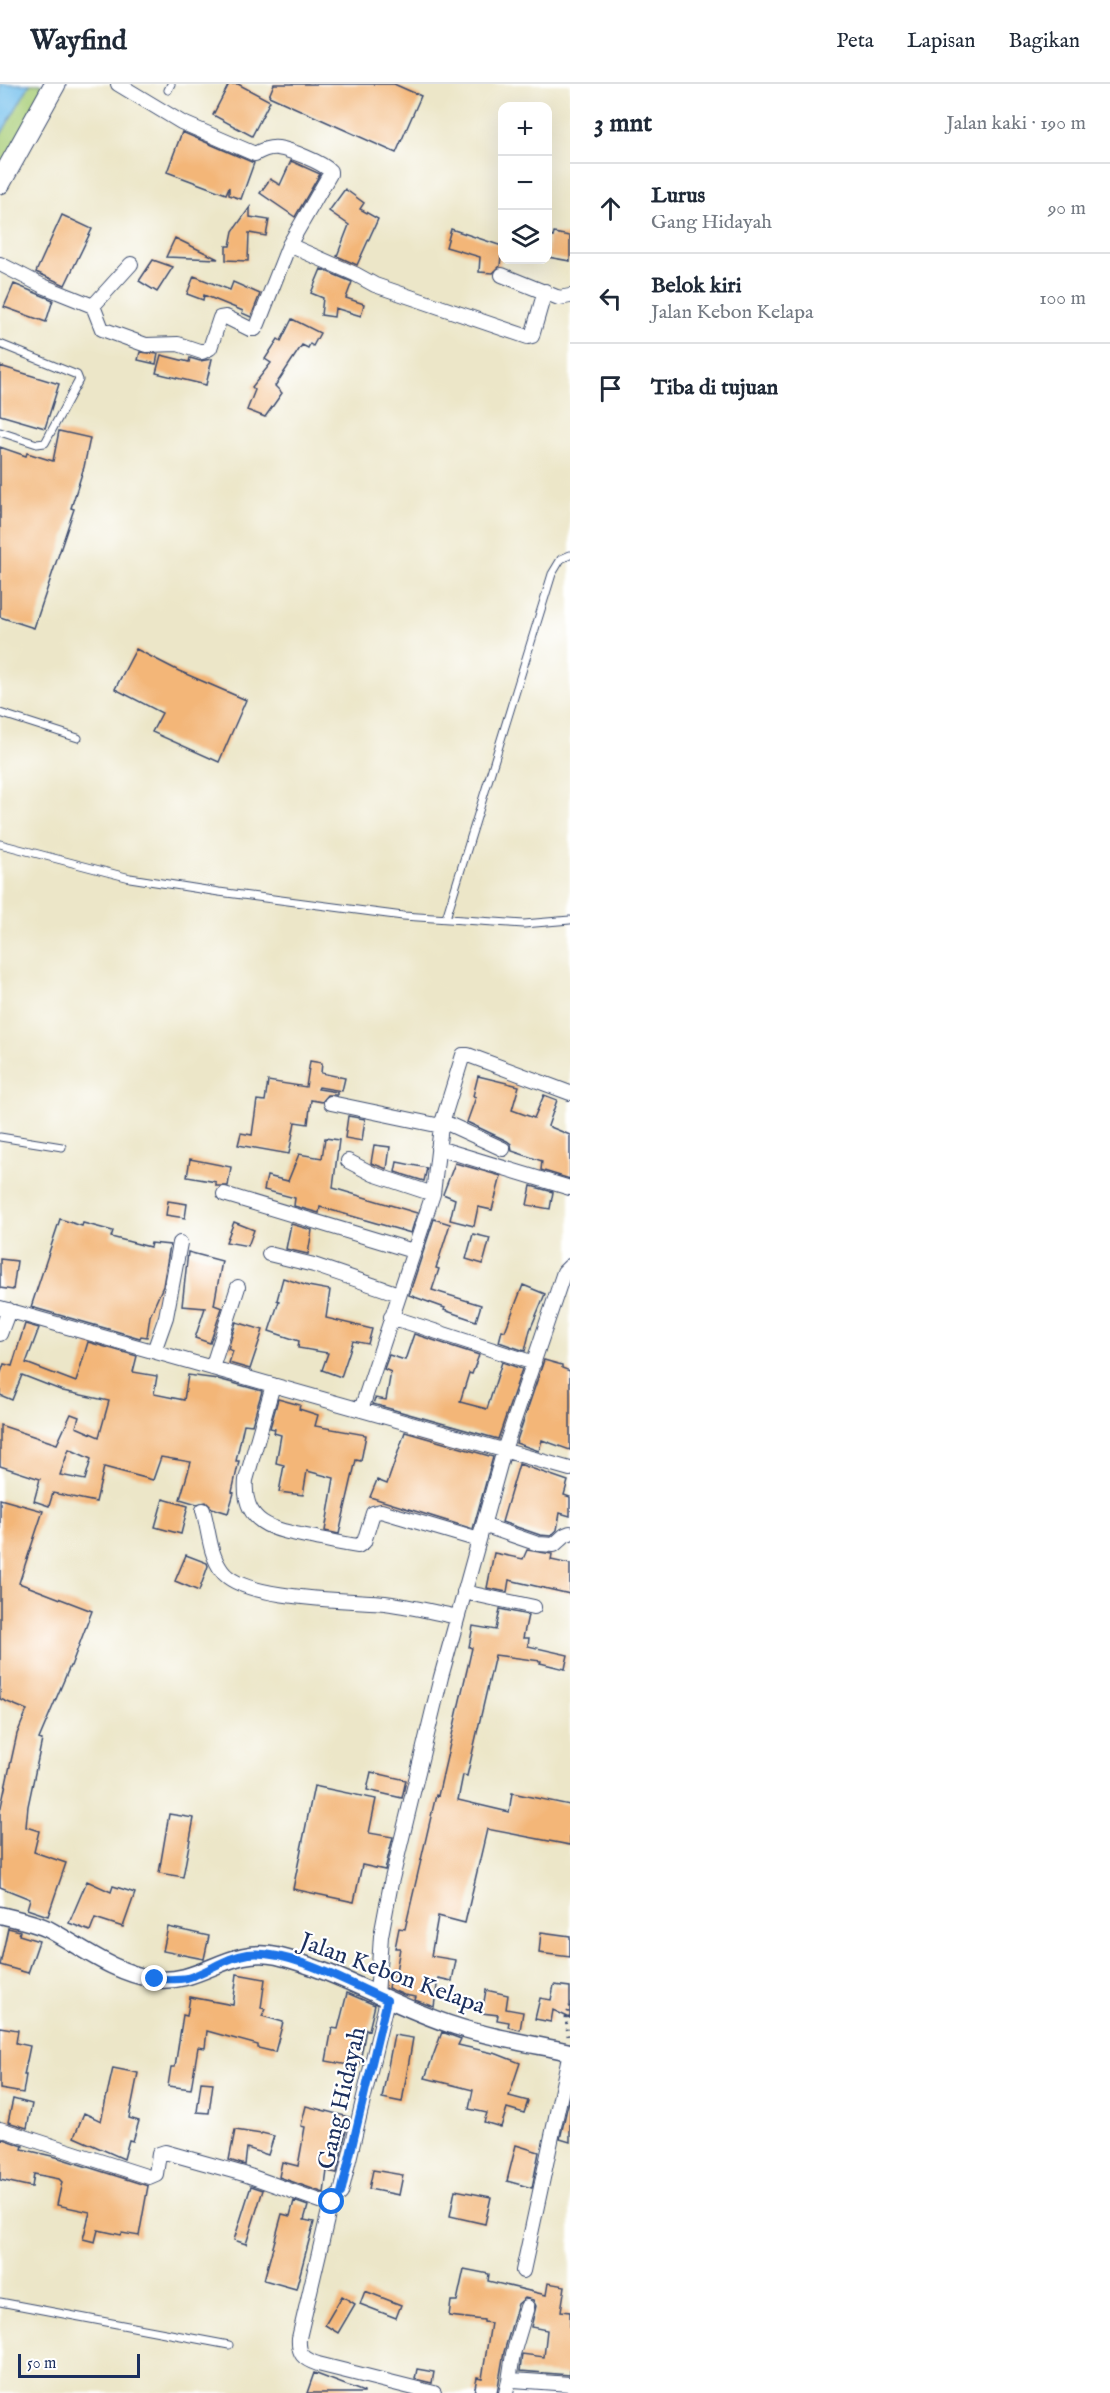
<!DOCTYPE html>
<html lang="id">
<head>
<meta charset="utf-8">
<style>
  body { margin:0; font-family:"IM FELL English",serif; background:#f2f2f3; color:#1f2937 }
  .controls { position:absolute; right:18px; top:18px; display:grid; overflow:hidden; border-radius:12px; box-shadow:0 6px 24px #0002 }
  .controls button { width:54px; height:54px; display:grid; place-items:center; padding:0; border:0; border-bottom:2px solid #e0e1e3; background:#fff; color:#1f2937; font:30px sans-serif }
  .scale { position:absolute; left:18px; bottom:15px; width:122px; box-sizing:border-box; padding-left:6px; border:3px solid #1b2f5e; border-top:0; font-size:16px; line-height:21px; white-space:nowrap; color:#1b2f5e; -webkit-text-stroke:4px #fff; paint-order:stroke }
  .stop { position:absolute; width:18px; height:18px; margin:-14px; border:4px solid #1a73e8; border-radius:50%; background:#fff }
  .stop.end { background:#1a73e8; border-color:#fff; box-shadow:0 2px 6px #0008 }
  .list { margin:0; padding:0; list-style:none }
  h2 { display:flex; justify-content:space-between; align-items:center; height:78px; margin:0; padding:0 24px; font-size:26px }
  h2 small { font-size:20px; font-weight:400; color:#747a83 }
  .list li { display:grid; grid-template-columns:39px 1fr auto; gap:18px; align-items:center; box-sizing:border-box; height:90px; padding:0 24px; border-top:2px solid #e0e1e3 }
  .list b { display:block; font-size:22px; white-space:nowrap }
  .list p { margin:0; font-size:20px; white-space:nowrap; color:#747a83 }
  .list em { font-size:20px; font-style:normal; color:#747a83 }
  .icon { flex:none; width:33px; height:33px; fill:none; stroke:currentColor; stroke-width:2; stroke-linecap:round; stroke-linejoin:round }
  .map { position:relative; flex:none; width:570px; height:2309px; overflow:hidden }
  header { display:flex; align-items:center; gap:36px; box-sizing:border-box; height:84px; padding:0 30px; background:#fff; border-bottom:2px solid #e0e1e3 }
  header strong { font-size:28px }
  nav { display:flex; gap:33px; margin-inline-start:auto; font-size:21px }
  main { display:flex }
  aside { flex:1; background:#fff }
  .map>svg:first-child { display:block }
  .green { fill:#a8ce78; stroke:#627e6b; stroke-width:1.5 }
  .water { fill:#72bfec; stroke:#4677a5; stroke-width:1.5 }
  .building { fill:#f3b678; fill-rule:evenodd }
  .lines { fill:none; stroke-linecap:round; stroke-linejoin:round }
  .service-casing { stroke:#3a4a6e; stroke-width:9 }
  .minor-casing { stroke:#3a4a6e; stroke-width:16 }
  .tertiary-casing { stroke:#3a4a6e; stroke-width:19 }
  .primary-casing { stroke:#3a4a6e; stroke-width:23 }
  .path { stroke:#3a4a6e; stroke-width:3; stroke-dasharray:1.5 4.5; stroke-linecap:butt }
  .service { stroke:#fff; stroke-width:7 }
  .minor { stroke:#fff; stroke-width:14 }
  .tertiary { stroke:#fff; stroke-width:16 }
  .primary { stroke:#fff; stroke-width:21 }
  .route { stroke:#1a73e8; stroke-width:8 }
  .labels { text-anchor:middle; stroke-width:4.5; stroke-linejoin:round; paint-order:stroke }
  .street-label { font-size:24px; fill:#1b2f5e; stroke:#fff }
</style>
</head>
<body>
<header>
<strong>Wayfind</strong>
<nav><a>Peta</a><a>Lapisan</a><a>Bagikan</a></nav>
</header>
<main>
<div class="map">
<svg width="570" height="2309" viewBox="0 0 570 2309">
  <rect width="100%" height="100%" fill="#fff"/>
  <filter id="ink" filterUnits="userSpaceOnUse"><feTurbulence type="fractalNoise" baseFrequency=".0167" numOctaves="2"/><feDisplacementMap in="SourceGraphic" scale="12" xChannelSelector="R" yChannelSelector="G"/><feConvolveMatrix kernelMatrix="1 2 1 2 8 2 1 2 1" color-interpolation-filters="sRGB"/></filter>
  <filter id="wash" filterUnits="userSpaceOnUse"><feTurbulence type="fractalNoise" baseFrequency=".008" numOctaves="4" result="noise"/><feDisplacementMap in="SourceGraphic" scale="24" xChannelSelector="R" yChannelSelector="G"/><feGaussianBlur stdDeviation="1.35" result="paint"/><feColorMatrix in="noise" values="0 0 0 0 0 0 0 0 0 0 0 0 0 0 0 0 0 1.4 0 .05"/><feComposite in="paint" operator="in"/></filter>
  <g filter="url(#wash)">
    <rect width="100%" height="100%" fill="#ece6c8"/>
    <path class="green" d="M30 0H55L0 99V52Z"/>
    <path class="water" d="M0 0H30L0 52Z"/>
    <g id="blocks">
      <path class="building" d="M229 0H238L270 17 252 52 213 31Z
        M274 0H394L421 12 396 69 269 12Z
        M182 48 254 79 241 115 229 111V103L226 110 167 88Z
        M291 77 320 90 295 133 260 109 270 95 280 101Z
        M345 105 364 119 360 125 378 135 357 181 337 172 349 141 329 127Z
        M250 123V133L269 136 266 152 249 149 248 177 226 176V162H230L233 147Z
        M62 131 92 145 65 201 36 188Z
        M451 145 502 162 500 182 493 189 479 188 480 173 446 163Z
        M554 149 570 152V177L548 173V152L553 153Z
        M175 154 218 175 166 173Z
        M153 176 173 183 157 208 139 197Z
        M321 185 352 198 346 214 364 220 361 232 335 224 334 233 321 231 323 214 311 209Z
        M194 192 230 206 233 198 260 210 251 233 242 229 243 227 204 211 203 216 187 210Z
        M14 200 53 216 46 238 4 223Z
        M292 235 320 249 313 262 310 260 308 264 302 261 275 302 282 309 265 333 247 326 255 306 252 303 271 279 265 275 278 255 281 257Z
        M140 268 158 270 156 280 138 276Z
        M161 271 189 278 190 274 200 277 212 275 206 301 156 289Z
        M0 282 59 300 45 344 0 331Z
        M59 347 90 354 84 383 71 424 74 425 34 544 0 533V363L26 372 27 369 53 377Z
        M136 565 179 587 246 616 219 678 152 648 162 629 115 605Z
        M310 977 322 979 321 989 345 994 342 1007 319 1003 318 1005 337 1008V1011H328L322 1018 311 1016 308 1040 295 1038 289 1070 238 1061 241 1049 252 1051 257 1016 265 1017 268 997 306 1003Z
        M478 992 519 1002 512 1026 534 1034 544 1011 557 1016 548 1042 570 1051V1095L541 1086 542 1077 512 1067 511 1060 507 1057 467 1038 476 1013 473 1012Z
        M348 1032 365 1035 362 1057 345 1054Z
        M325 1054 339 1056 333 1104 417 1129 411 1149 320 1123 319 1129 294 1122 295 1114 264 1106 267 1092 288 1097 299 1070 322 1074Z
        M374 1061 390 1063 387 1085 371 1079Z
        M190 1075 231 1083 228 1102H216V1098L187 1093Z
        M397 1078 427 1084 424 1097 395 1088Z
        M455 1079 501 1092 492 1126 478 1123 474 1142 450 1136 455 1115 443 1110Z
        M531 1102 553 1108 550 1125 527 1121Z
        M168 1117 187 1120 185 1134 166 1131Z
        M60 1135 82 1142 83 1139 113 1147 111 1153 150 1163 151 1159 170 1161 163 1202 150 1232 147 1253 141 1252 140 1254 31 1223Z
        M434 1135 450 1140 436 1184 439 1185 432 1206 481 1221 476 1237 444 1226 445 1224 409 1211Z
        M234 1138 254 1146 248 1162 226 1158Z
        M291 1140 312 1146 308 1170 286 1165Z
        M473 1150 490 1154 483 1180 466 1175Z
        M188 1168 222 1177 214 1221 222 1224 210 1259 195 1254 205 1224 182 1222Z
        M0 1175 17 1177 13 1206 0 1204Z
        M283 1194 308 1202 330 1206 326 1234 372 1245 368 1260 353 1257 341 1293 322 1286 328 1269 298 1264 299 1257 269 1247 279 1217 277 1216Z
        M523 1201 545 1210 530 1246 525 1267 499 1258 502 1246 505 1247Z
        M236 1238 263 1246 250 1285 229 1279 233 1267 228 1265Z
        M25 1240 39 1244 26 1279 76 1298 88 1258 137 1272 133 1288 157 1292 154 1310 184 1316 188 1291 218 1295 262 1307 252 1341 244 1340 236 1377H239L232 1408 234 1409 228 1429 212 1424 206 1418 197 1420 180 1415 191 1378 161 1373 153 1396 104 1383 96 1418 53 1409 49 1422 34 1417 40 1395 0 1382V1341L57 1360 71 1330 79 1333 76 1343 99 1353 109 1317 63 1307 22 1291 12 1316 0 1311V1291L4 1280 12 1282ZM69 1365 91 1375 85 1396 60 1391Z
        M414 1250 479 1271 472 1290 469 1289 460 1318 487 1325 502 1278 522 1285 498 1355 373 1320 375 1314 386 1316 391 1288 384 1285 389 1271 405 1276Z
        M544 1276 562 1281V1284L570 1287V1366L542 1356 539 1367 516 1359Z
        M278 1315 300 1321 299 1325 318 1331 315 1342 366 1351 361 1377 356 1376 339 1450 325 1447 334 1394 307 1387 303 1411 279 1408 284 1381 276 1379 281 1351 274 1349 275 1345 270 1344Z
        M405 1348 493 1373 473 1445 370 1413 377 1396 387 1400Z
        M519 1380 568 1397 564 1411 570 1413V1432L560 1429 557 1446 551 1452 540 1451 502 1438Z
        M0 1415 43 1427 19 1499 92 1527 71 1582H70L39 1655 42 1656 28 1722 26 1743 39 1747 34 1768 66 1779 48 1832 27 1825 30 1815 0 1803V1727L17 1650 27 1626 0 1615Z
        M163 1415 188 1422 181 1450 155 1443Z
        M527 1466 552 1470 551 1476 570 1480V1510L509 1496 507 1508 487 1504 494 1469 523 1475Z
        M186 1471 207 1479 208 1482 199 1507 175 1497Z
        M500 1525 528 1531 523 1554H529L528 1562 568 1571 566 1580 565 1585 540 1579 541 1577 495 1571 467 1692 463 1691 458 1716 509 1728 512 1709 570 1721V1761L487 1745 465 1839 438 1832 431 1872 456 1876 452 1897 438 1894 434 1923 431 1922 415 1916 416 1913 404 1911 388 1904 390 1892 395 1893 400 1864H395L399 1844 405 1845 436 1711 438 1712 472 1564 469 1563 473 1542 496 1546Z
        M371 1688 406 1696 402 1714 367 1706Z
        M314 1702 376 1715 369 1749 393 1753 385 1786 362 1781 354 1818 293 1805Z
        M169 1730 194 1734 183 1793 159 1789Z
        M87 1797 111 1808 113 1802 135 1809 123 1843 95 1834 90 1847 69 1839Z
        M168 1843 209 1852 204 1875 163 1867Z
        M8 1844 20 1847 19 1851 39 1857 28 1889 0 1881Z
        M541 1848 570 1852V1873L539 1869Z
        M237 1890 265 1895 261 1924 265 1925 262 1932 283 1938 275 1968 258 1964V1961L207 1947 205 1964 198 1963 191 2005 168 2002 171 1983H175L183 1931 187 1932 190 1913 233 1921Z
        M554 1901 570 1903V1934L553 1926 551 1938 535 1935 540 1914 551 1916Z
        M486 1906 508 1911 506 1925 523 1928 520 1946 508 1943 509 1938 497 1936 498 1931 482 1929Z
        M347 1909 375 1921 369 1946 366 1945 359 1983 326 1977 332 1944 338 1945Z
        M0 1943 18 1946 16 1959 30 1962 24 1991H26L23 2009 0 2005Z
        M442 1948 461 1955 458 1961 497 1970 520 1979 509 2012 528 2017 524 2029 507 2024 501 2043 484 2038 487 2029 469 2025 473 2006 425 1994Z
        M394 1951 413 1954 402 2018 382 2014Z
        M113 1984 138 1989 129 2034 139 2037 133 2057 129 2056 124 2075 74 2053 84 2029 101 2037Z
        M201 1998 213 1999 209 2029 197 2028Z
        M570 2011V2058L560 2055Z
        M13 2015 32 2020 27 2044 8 2038Z
        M306 2022 349 2033 337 2089 327 2087 324 2109 279 2093 282 2078 298 2082 305 2043 301 2042Z
        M235 2046 261 2050 262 2049 274 2052 268 2071 247 2064 245 2081 229 2076Z
        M0 2054 23 2062 22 2065 56 2073 148 2102 139 2152 122 2149 121 2151 98 2146 95 2158 83 2155 90 2128 57 2121 62 2098 59 2095 34 2090 32 2103 0 2096Z
        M516 2061 539 2068 532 2104 507 2097Z
        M373 2086 403 2091 399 2111 369 2105Z
        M251 2102 263 2106 246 2160 234 2156Z
        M455 2106 491 2113 485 2140 450 2132Z
        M294 2117 308 2122 304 2136 314 2138 296 2205 264 2196 282 2130 290 2132Z
        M464 2185 489 2190 488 2197 546 2211 548 2199 565 2202 561 2227 570 2228V2291L520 2287 522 2270 544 2273 547 2246 531 2243 536 2222 533 2216 525 2214 518 2220 504 2268 497 2309H474L477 2293 482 2294 491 2239 484 2238V2236L449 2232 451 2217H457Z
        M365 2207 401 2221 396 2234 360 2220Z
        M342 2212 355 2220 338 2249 325 2241Z
        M417 2285 434 2288 432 2299 415 2295Z
        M314 2289 364 2308V2309H307Z"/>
    </g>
  </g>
  <g filter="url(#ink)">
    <use href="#blocks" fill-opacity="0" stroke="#3a4a6e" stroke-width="1.5"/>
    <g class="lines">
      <g class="service-casing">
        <path id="service" d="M168 6 171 0
          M0 260 77 291 79 296 45 359 37 360 0 348
          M0 629 78 654
          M0 760 130 794 219 808 403 832 524 840 570 836
          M446 834 552 490 561 475 570 471
          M0 1053 62 1063
          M0 2218 229 2261"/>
      </g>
      <g class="minor-casing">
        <path id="minor" d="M289 161 355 190 375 201 528 253 532 252 545 207
          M0 180 43 202 93 222 102 245 146 261 178 260 202 268 210 264 220 234 226 233 250 245H255L258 240 289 161 330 90V87C322 78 290 66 278 64 270 63 262 66 255 70L181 38 118 0
          M502 191 559 214 570 212
          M93 222 131 180
          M331 1019 441 1042
          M442 1037 503 1065
          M438 1064 570 1104
          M348 1077 373 1090 433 1110
          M224 1110 413 1167
          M269 1170 314 1181 399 1210
          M0 1224 570 1385
          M391 1233 534 1279
          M0 1250 9 1226
          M154 1267 166 1233 180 1159
          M212 1284 238 1203
          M273 1301 246 1396C242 1441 275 1446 311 1453 327 1456 342 1460 358 1462L364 1458 373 1429 381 1427 479 1456
          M361 1326 433 1110 441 1042 463 971H468L570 1009
          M203 1426C209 1446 209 1470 222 1487 242 1516 350 1516 385 1519 409 1522 434 1528 457 1533
          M483 1441 538 1460 554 1461 565 1451 570 1449
          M464 1508 534 1523
          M377 1912 381 1852 391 1799 441 1593 504 1366 564 1188 570 1182
          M0 2045 149 2093 156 2090 159 2070 165 2068 244 2090 323 2118H331
          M331 2118 299 2254C298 2270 303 2275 318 2280L434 2309
          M331 2118 341 2109 387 1916
          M523 2187 570 1968
          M509 2297 513 2270 527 2223
          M506 2309 509 2297 513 2296 570 2300"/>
      </g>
      <g class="tertiary-casing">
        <path id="tertiary" d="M0 1831C16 1835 33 1838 48 1845 83 1864 114 1889 154 1895 199 1902 230 1861 277 1872 339 1887 394 1923 455 1942 492 1954 532 1960 570 1968"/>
      </g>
      <g class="primary-casing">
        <path id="primary" d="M0 99 55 0"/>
      </g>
      <path class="path" d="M568 1952 566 1934 570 1922"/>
      <use href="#service" class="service"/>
      <use href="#minor" class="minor"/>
      <use href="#tertiary" class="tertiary"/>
      <use href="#primary" class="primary"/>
    </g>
  </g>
  <g class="lines" filter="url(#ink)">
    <path class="route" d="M155 1895C165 1895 177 1896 187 1894 208 1888 226 1873 248 1870 288 1865 351 1900 387 1916L341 2109 332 2118"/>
  </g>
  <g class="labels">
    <g class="street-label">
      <text transform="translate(393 1889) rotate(20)" y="8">Jalan Kebon Kelapa</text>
      <text transform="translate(341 2014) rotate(-77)" y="8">Gang Hidayah</text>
    </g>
  </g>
</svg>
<div class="controls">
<button>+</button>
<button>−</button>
<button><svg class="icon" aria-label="layers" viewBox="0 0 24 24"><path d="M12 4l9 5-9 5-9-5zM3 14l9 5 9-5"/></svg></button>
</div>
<div class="scale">50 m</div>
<div class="stop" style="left:332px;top:2118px"></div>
<div class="stop end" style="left:155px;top:1895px"></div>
</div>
<aside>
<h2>3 mnt<small>Jalan kaki · 190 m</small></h2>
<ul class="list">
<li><svg class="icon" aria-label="ahead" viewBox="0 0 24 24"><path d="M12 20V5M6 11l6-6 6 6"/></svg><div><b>Lurus</b><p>Gang Hidayah</p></div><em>90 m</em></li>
<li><svg class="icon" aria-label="left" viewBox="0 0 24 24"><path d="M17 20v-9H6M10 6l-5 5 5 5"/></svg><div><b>Belok kiri</b><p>Jalan Kebon Kelapa</p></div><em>100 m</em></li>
<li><svg class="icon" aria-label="arrive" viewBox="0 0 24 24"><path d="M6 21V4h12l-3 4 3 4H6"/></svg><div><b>Tiba di tujuan</b></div></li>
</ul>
</aside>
</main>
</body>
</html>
